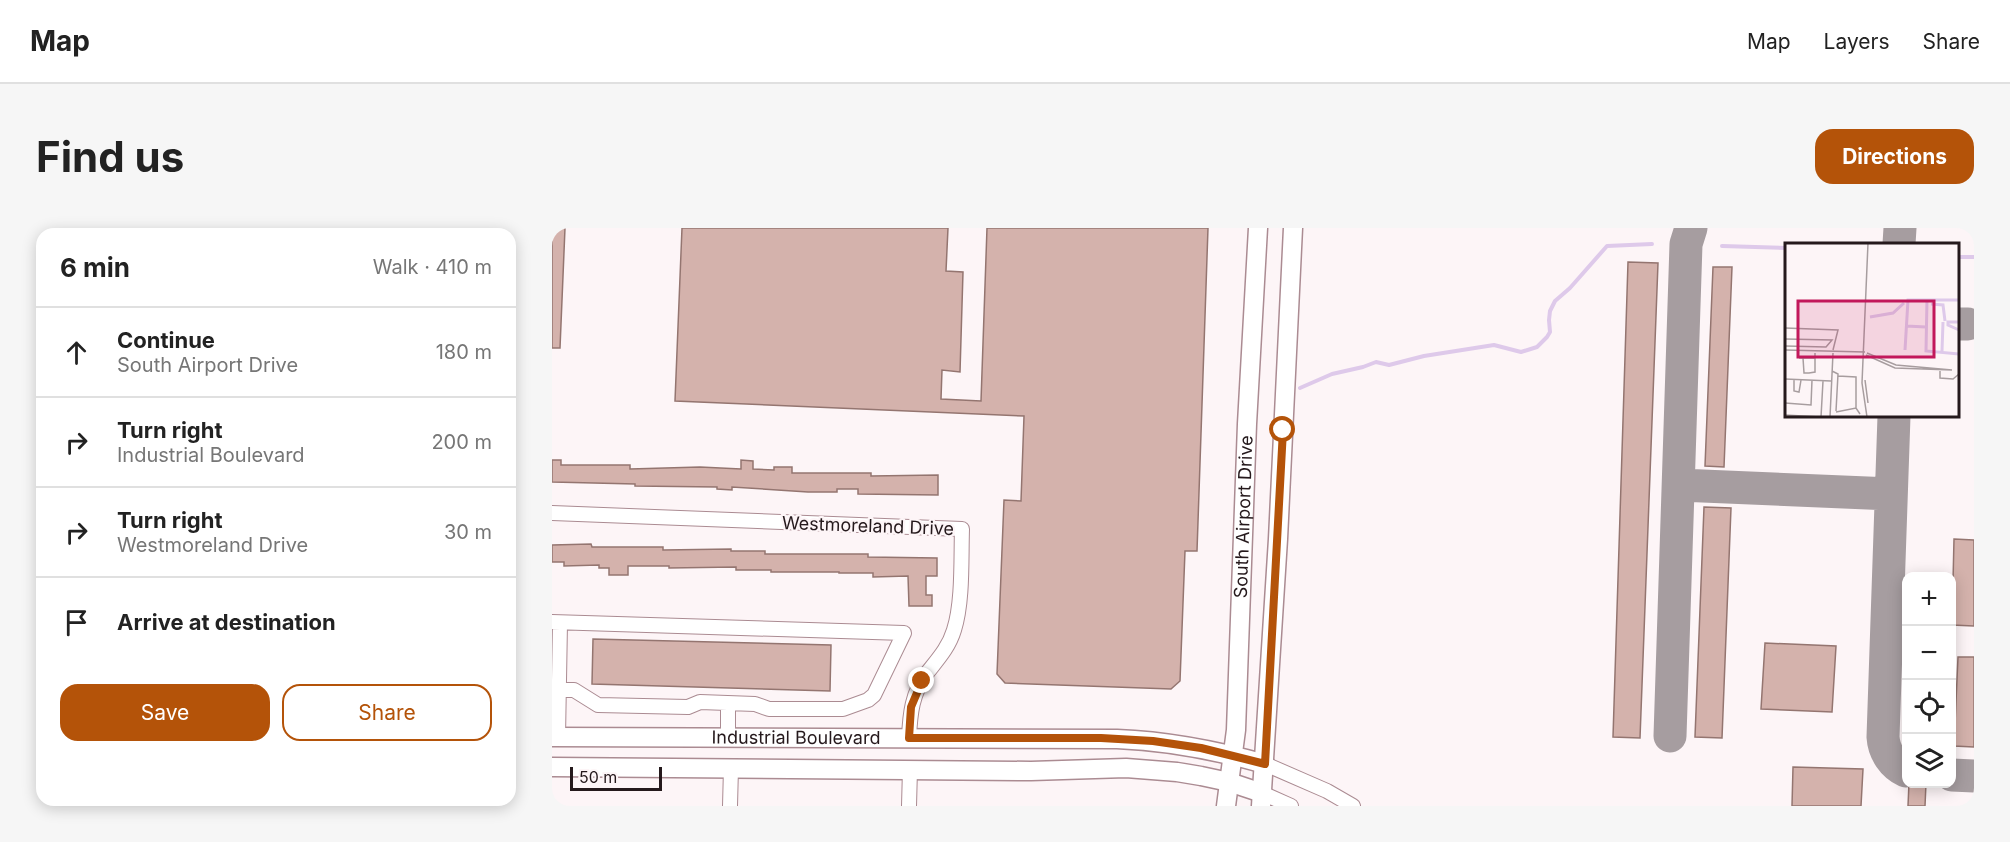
<!DOCTYPE html>
<html lang="en">
<head>
<meta charset="utf-8">
<style>
  body { margin:0; font-family:Inter,sans-serif; background:#f6f6f6; color:#222 }
  .controls { position:absolute; right:18px; bottom:18px; display:grid; overflow:hidden; border-radius:12px; box-shadow:0 3px 15px #0003 }
  .controls button { width:54px; height:54px; display:grid; place-items:center; padding:0; border:0; border-bottom:2px solid #e0e0e0; background:#fff; color:#222; font:30px sans-serif }
  .scale { position:absolute; left:18px; bottom:15px; width:92px; box-sizing:border-box; padding-left:6px; border:3px solid #25191c; border-top:0; font-size:16px; line-height:21px; white-space:nowrap; color:#25191c; -webkit-text-stroke:4px #fdf5f7; paint-order:stroke }
  .stop { position:absolute; width:18px; height:18px; margin:-14px; border:4px solid #b45309; border-radius:50%; background:#fff }
  .stop.end { background:#b45309; border-color:#fff; box-shadow:0 2px 6px #0008 }
  .list { margin:0; padding:0; list-style:none }
  h2 { display:flex; justify-content:space-between; align-items:center; height:78px; margin:0; padding:0 24px; font-size:26px }
  h2 small { font-size:20px; font-weight:400; color:#767676 }
  .list li { display:grid; grid-template-columns:39px 1fr auto; gap:18px; align-items:center; box-sizing:border-box; height:90px; padding:0 24px; border-top:2px solid #e0e0e0 }
  .list b { display:block; font-size:22px; white-space:nowrap }
  .list p { margin:0; font-size:20px; white-space:nowrap; color:#767676 }
  .list em { font-size:20px; font-style:normal; color:#767676 }
  .actions { display:flex; gap:12px; padding:18px 24px }
  .actions a { flex:1; padding:14px 0; border:2px solid #b45309; border-radius:18px; text-align:center; font-size:21px; color:#b45309 }
  .actions .main { background:#b45309; color:#fff }
  .icon { flex:none; width:33px; height:33px; fill:none; stroke:currentColor; stroke-width:2; stroke-linecap:round; stroke-linejoin:round }
  .map { position:relative; flex:none; width:1422px; height:578px; overflow:hidden; border-radius:18px }
  header { display:flex; align-items:center; gap:36px; box-sizing:border-box; height:84px; padding:0 30px; background:#fff; border-bottom:2px solid #e0e0e0 }
  header strong { font-size:28px }
  nav { display:flex; gap:33px; margin-inline-start:auto; font-size:21px }
  .intro { display:flex; align-items:center; justify-content:space-between; box-sizing:border-box; height:144px; padding:0 36px }
  h1 { margin:0; font-size:42px }
  .button { padding:15px 27px; border-radius:18px; background:#b45309; color:#fff; font-size:21px; font-weight:700 }
  main { display:flex; gap:36px; padding:0 36px }
  aside { flex:1; background:#fff; border-radius:18px; box-shadow:0 3px 15px #0003 }
  .map>svg:first-child { display:block }
  .lines { fill:none; stroke-linecap:round; stroke-linejoin:round }
  .stream { stroke:#dec9ea; stroke-width:4 }
  .taxiway { stroke:#a69da0; stroke-width:33 }
  .building { fill:#d4b2ac; stroke:#947570; stroke-width:1.5 }
  .minor-casing { stroke:#ab8b92; stroke-width:16 }
  .major-casing { stroke:#ab8b92; stroke-width:21 }
  .minor { stroke:#fff; stroke-width:14 }
  .major { stroke:#fff; stroke-width:18 }
  .route { stroke:#b45309; stroke-width:8 }
  .labels { text-anchor:middle; stroke-width:4.5; stroke-linejoin:round; paint-order:stroke }
  .street-label { font-size:18px; fill:#25191c; stroke:#fdf5f7 }
  .inset-river { fill:none; stroke:#dec9ea; stroke-width:3 }
  .inset-road { fill:none; stroke:#a79d9f; stroke-width:1.5 }
  .view { fill:#c2185b; fill-opacity:0.15; stroke:#c2185b; stroke-width:3 }
  .inset-edge { fill:none; stroke:#25191c; stroke-width:3 }
</style>
</head>
<body>
<header>
<strong>Map</strong>
<nav><a>Map</a><a>Layers</a><a>Share</a></nav>
</header>
<div class="intro"><h1>Find us</h1><a class="button">Directions</a></div>
<main>
<aside>
<h2>6 min<small>Walk · 410 m</small></h2>
<ul class="list">
<li><svg class="icon" aria-label="ahead" viewBox="0 0 24 24"><path d="M12 20V5M6 11l6-6 6 6"/></svg><div><b>Continue</b><p>South Airport Drive</p></div><em>180 m</em></li>
<li><svg class="icon" aria-label="right" viewBox="0 0 24 24"><path d="M7 20v-9h11M14 6l5 5-5 5"/></svg><div><b>Turn right</b><p>Industrial Boulevard</p></div><em>200 m</em></li>
<li><svg class="icon" aria-label="right" viewBox="0 0 24 24"><path d="M7 20v-9h11M14 6l5 5-5 5"/></svg><div><b>Turn right</b><p>Westmoreland Drive</p></div><em>30 m</em></li>
<li><svg class="icon" aria-label="arrive" viewBox="0 0 24 24"><path d="M6 21V4h12l-3 4 3 4H6"/></svg><div><b>Arrive at destination</b></div></li>
</ul>
<div class="actions"><a class="main">Save</a><a>Share</a></div>
</aside>
<div class="map">
<svg width="1422" height="578" viewBox="0 0 1422 578">
  <rect width="100%" height="100%" fill="#fdf5f7"/>
  <g class="lines">
    <path class="stream" d="M1170 18 1234 20
      M1406 29H1422
      M748 160 780 146 811 139 824 134 837 137 872 128 942 117 969 124 985 119 995 109 998 104 997 92 998 83 1003 73 1018 60 1055 18 1100 16"/>
    <path class="taxiway" d="M1347 16 1348 0
      M1406 96H1416
      M1342 188 1331 509C1332 524 1341 537 1354 543
      M1127 257 1339 266
      M1118 508 1134 16 1139 0
      M1400 547 1422 548"/>
  </g>
  <path class="building" d="M0 0H13L8 120H0Z
    M130 0H396L394 43 411 44 408 144 390 142 389 171 429 173 435 0H656L645 323H633L628 453 619 461 453 455 445 446 452 272 469 273 472 188 123 173Z
    M1076 34 1106 35 1088 510 1061 509Z
    M1161 39H1180L1172 239 1153 238Z
    M0 232H9V237H78V241L148 239 189 241V232L201 233V241L222 242V239H240V245H319V248L386 247V267L306 266V261H285V264H256L180 259V262L165 261V259L83 258V256L0 254Z
    M1152 279 1179 280 1170 510 1143 509Z
    M1402 311 1422 312V398L1400 397Z
    M39 316 40 319H111V322L179 321V323H213V326H316V329L385 330V348H374V367H380V378H357L356 348 321 349V345H287V344H219V342H184V339L117 340V338H76V347H57V340H47V337L12 338V334H0V317Z
    M41 411 279 417 278 463 40 456Z
    M1213 415 1284 418 1280 484 1209 481Z
    M1406 429H1422V519L1402 518Z
    M1241 539 1311 541 1309 578H1240Z
    M1357 555H1374L1373 578H1356Z"/>
  <g class="lines">
    <g class="minor-casing">
      <path id="minor" d="M0 285 410 301C409 331 411 374 402 402 397 419 386 431 375 445 360 465 358 486 357 510
        M0 394 352 405 322 467 316 472 291 481H217L203 476 148 474 136 479 46 477 22 462H0
        M6 509 8 395
        M176 510V476
        M713 536 775 563 801 578
        M710 565 739 578
        M178 578 179 540
        M357 578 358 541"/>
    </g>
    <g class="major-casing">
      <g id="major">
        <path id="s1" d="M0 509 565 511C616 513 663 522 713 536"/>
        <path d="M0 539 479 543 574 540 625 544 649 548 677 554 710 565"/>
        <path id="s2" d="M674 578 684 502 695 196 706 0"/>
        <path d="M709 578 726 311 741 0"/>
      </g>
    </g>
    <use href="#minor" class="minor"/>
    <use href="#major" class="major"/>
  </g>
  <g class="lines">
    <path class="route" d="M370 453 359 479 357 510H549L601 513 649 520 713 536 731 202"/>
  </g>
  <g class="labels">
    <g class="street-label">
      <text dy="6" stroke="none"><textPath href="#s2" startOffset="290">South Airport Drive</textPath></text>
      <text transform="translate(316 298) rotate(2)" y="6">Westmoreland Drive</text>
      <text dy="6" stroke="none"><textPath href="#s1" startOffset="244">Industrial Boulevard</textPath></text>
    </g>
  </g>
  <g transform="translate(1233 15)">
    <rect width="174" height="174" fill="#fdf5f7"/>
    <path class="inset-river" d="M142 56 141 108 174 111M146 61 158 62 160 78M85 74 108 70 119 60M174 79H163V82L174 87M121 83 141 84M120 107 123 57H174M157 108 158 79"/>
    <path class="inset-road" d="M0 85 53 87 48 107M0 96 47 97 41 104 0 103M0 107 80 109M81 112 110 125 167 127 111 122 82 110M14 115H30V110M18 115 19 130H24L30 129V115M47 128 53 131 51 168M155 128V135L168 136 174 131M53 133 71 134V165M0 136 46 138M9 137V148L14 149 16 137M80 137 83 160M0 160 26 162 27 137M51 169 71 165 75 171M0 172 35 174M36 174 38 138M45 174 48 110M82 174 77 140 83 0"/>
    <path class="view" d="M13 58H149V114H13Z"/>
    <rect width="174" height="174" class="inset-edge"/>
  </g>
</svg>
<div class="controls">
<button>+</button>
<button>−</button>
<button><svg class="icon" aria-label="locate" viewBox="0 0 24 24"><circle cx="12" cy="12" r="6"/><path d="M12 2v4M12 18v4M2 12h4M18 12h4"/></svg></button>
<button><svg class="icon" aria-label="layers" viewBox="0 0 24 24"><path d="M12 4l9 5-9 5-9-5zM3 14l9 5 9-5"/></svg></button>
</div>
<div class="scale">50 m</div>
<div class="stop" style="left:731px;top:202px"></div>
<div class="stop end" style="left:370px;top:453px"></div>
</div>
</main>
</body>
</html>
